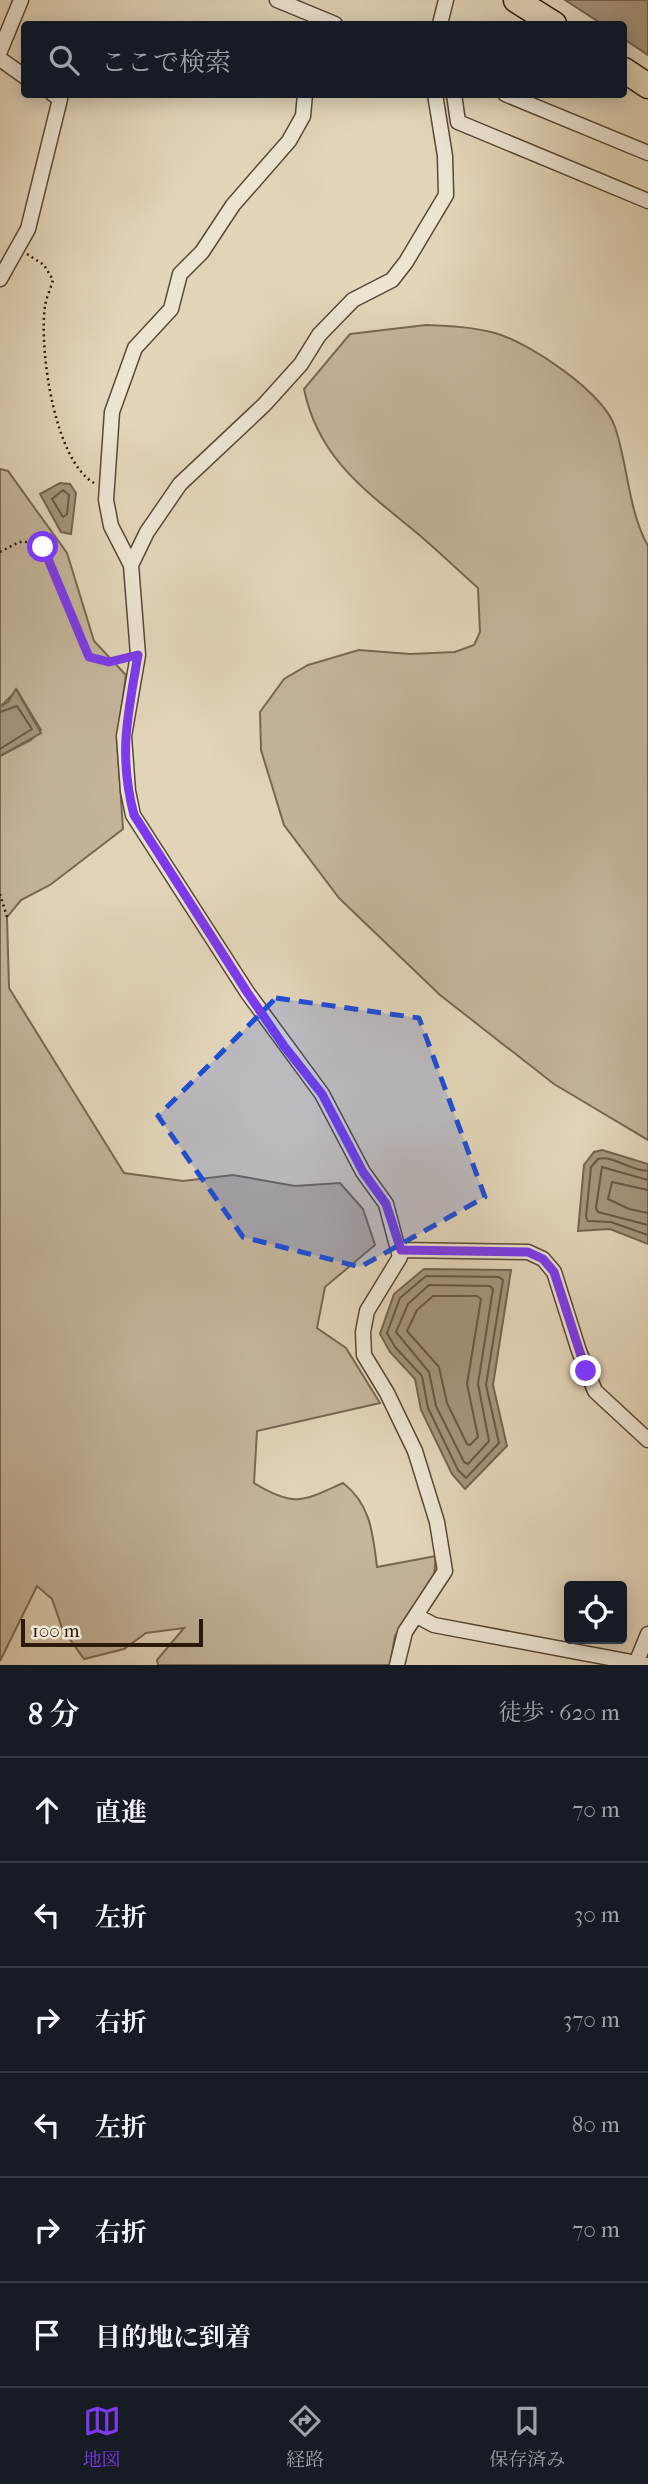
<!DOCTYPE html>
<html lang="ja">
<head>
<meta charset="utf-8">
<style>
  body { margin:0; font-family:"IM FELL French Canon","Noto Serif JP",serif; background:#242831; color:#f1f3f6 }
  .controls { position:absolute; right:21px; bottom:21px; display:grid; overflow:hidden; border-radius:7px; box-shadow:0 4px 18px #0003 }
  .controls button { width:63px; height:63px; display:grid; place-items:center; padding:0; border:0; border-bottom:2px solid #363941; background:#171b24; color:#f1f3f6; font:35px sans-serif }
  .scale { position:absolute; left:21px; bottom:18px; width:182px; box-sizing:border-box; padding-left:7px; border:4px solid #2d1907; border-top:0; font-size:19px; line-height:24px; white-space:nowrap; color:#2d1907; -webkit-text-stroke:5px #ede4d2; paint-order:stroke }
  .stop { position:absolute; width:21px; height:21px; margin:-16px; border:5px solid #7c3aed; border-radius:50%; background:#fff }
  .stop.end { background:#7c3aed; border-color:#fff; box-shadow:0 2px 7px #0008 }
  .list { margin:0; padding:0; list-style:none }
  h2 { display:flex; justify-content:space-between; align-items:center; height:91px; margin:0; padding:0 28px; font-size:30px }
  h2 small { font-size:23px; font-weight:400; color:#9ea1a6 }
  .list li { display:grid; grid-template-columns:46px 1fr auto; gap:21px; align-items:center; box-sizing:border-box; height:105px; padding:0 28px; border-top:2px solid #363941 }
  .list b { display:block; font-size:26px; white-space:nowrap }
  .list em { font-size:23px; font-style:normal; color:#9ea1a6 }
  .icon { flex:none; width:38px; height:38px; fill:none; stroke:currentColor; stroke-width:2; stroke-linecap:round; stroke-linejoin:round }
  .map { position:relative; flex:none; width:648px; height:1665px; overflow:hidden }
  .search { position:absolute; background:#171b24; box-shadow:0 4px 18px #0003; left:21px; right:21px; top:21px; height:77px; display:flex; align-items:center; gap:18px; box-sizing:border-box; padding:0 24px; border-radius:7px; color:#9ea1a6; font-size:26px }
  .sheet { height:721px; background:#171b24 }
  nav { display:flex; justify-content:space-around; align-items:center; box-sizing:border-box; height:98px; border-top:2px solid #363941; background:#171b24; font-size:19px; color:#9ea1a6 }
  nav a { display:grid; justify-items:center; gap:4px }
  nav .on { color:#7c3aed }
  .map>svg:first-child { display:block }
  .green { fill:#c4b59b; stroke:#786751; stroke-width:2 }
  .water { fill:#a5957c; stroke:#75634d; stroke-width:2 }
  .lines { fill:none; stroke-linecap:round; stroke-linejoin:round }
  .shore { stroke:#695742; stroke-width:2 }
  .street-casing { stroke:#5a4834; stroke-width:17 }
  .highway-casing { stroke:#2d1907; stroke-width:27 }
  .path { stroke:#2d1907; stroke-width:2.5; stroke-dasharray:2 3.5; stroke-linecap:butt }
  .street { stroke:#ede4d2; stroke-width:14 }
  .highway { stroke:#e3d5b9; stroke-width:24 }
  .route { stroke:#7c3aed; stroke-width:9 }
  .marked { fill:#1d4ed8; fill-opacity:0.2; stroke:#1d4ed8; stroke-width:5; stroke-dasharray:14 9; stroke-linejoin:round }
</style>
</head>
<body>
<div class="map">
<svg width="648" height="1665" viewBox="0 0 648 1665">
  <rect width="100%" height="100%" fill="#e3d5b9"/>
  <filter id="stains"><feTurbulence type="fractalNoise" baseFrequency=".00286" numOctaves="4"/><feColorMatrix values="0 0 0 0 .2 0 0 0 0 .09 0 0 0 0 .02 0 0 0 .5 -.17"/></filter>
  <radialGradient id="worn" r=".72"><stop offset=".6" stop-color="#630" stop-opacity="0"/><stop offset="1" stop-color="#630" stop-opacity=".3"/></radialGradient>
  <path class="green" d="M426 325C450 326 473 327 495 333 530 343 603 392 615 427 628 465 628 510 648 546V1140L554 1084 440 995 339 898 284 825 261 750 260 712 284 679 308 665 359 650 410 654 455 652 474 645 480 632 478 588C458 570 438 551 417 533 366 491 318 458 304 389L350 334Z
    M0 469 8 471 67 553 94 641 126 675 117 740 123 829 50 885 21 900 7 917 9 988 124 1173 183 1181 233 1175 295 1186 340 1183 363 1209 375 1245 325 1287 317 1328 346 1348 380 1403 257 1431 254 1483C295 1508 303 1501 343 1483 371 1504 373 1535 377 1567L436 1556 434 1575 395 1636 390 1665H158L157 1660 184 1628 146 1633 124 1649 84 1659 62 1628 52 1599 37 1586 0 1661V756L31 740 41 730 17 690 0 707Z"/>
  <path class="water" d="M565 0H648V55L624 39V24H602Z
    M60 483 70 484 76 493 71 534 61 532 40 494Z
    M16 689 41 733 0 756V707L8 702Z
    M602 1150 648 1164V1244L610 1229 578 1231 584 1165 594 1152Z
    M424 1269 511 1270 493 1385 507 1446 465 1489 452 1474 421 1410 415 1379 390 1352 380 1334 394 1294Z"/>
  <g class="lines">
    <path class="shore" d="M63 490 69 495 67 514 63 517 52 499Z
      M0 712 17 706 32 729 0 749
      M648 1171C630 1171 614 1155 598 1159L591 1167 586 1217 588 1221 611 1222 648 1235
      M648 1180 602 1167 596 1208 598 1212 648 1225
      M648 1190 612 1182 608 1199 629 1209 648 1213
      M426 1276 499 1277 503 1280 486 1385 499 1443 466 1478 458 1470 428 1408 422 1376 395 1347 387 1333 400 1298Z
      M429 1285 490 1286 493 1289 478 1384 489 1441 468 1464 464 1462 436 1406 429 1372 396 1332 408 1304Z
      M433 1296H477L481 1299 467 1384 478 1437 470 1445 467 1444 447 1403 439 1367 407 1331 417 1310Z"/>
    <g class="street-casing">
      <path id="street" d="M277 0 335 24
        M440 24 446 0
        M0 51 21 0
        M0 59 24 76
        M305 94 303 116 289 141 233 205 202 252 180 274 171 309 135 348 112 412 106 500 111 526 131 565 138 655 124 736 128 791 133 815 247 992 322 1094 363 1172 386 1204 400 1257 367 1311 363 1332 364 1355 387 1393 415 1451 437 1522 445 1571 405 1632 397 1665
        M454 94 458 122 648 201
        M505 94 648 153
        M0 279 28 229 60 99 53 94
        M131 565 147 532 180 484 264 405 301 364 319 335 353 300 392 280 406 262 446 195 445 156 435 94
        M401 1250 528 1252 543 1259 554 1272 579 1351 595 1391 648 1440
        M417 1616 434 1625 647 1665
        M637 1661 648 1634"/>
    </g>
    <g class="highway-casing">
      <path id="highway" d="M516 0 554 24
        M624 70 648 86"/>
    </g>
    <path class="path" d="M27 254 44 265 53 280C51 288 46 298 45 306 39 349 54 460 94 483
      M0 552 19 542H37L42 547 89 657 109 662 124 659
      M0 894 7 917"/>
    <use href="#street" class="street"/>
    <use href="#highway" class="highway"/>
  </g>
  <g class="lines">
    <path class="route" d="M43 547 89 657 109 662 138 655C128 714 118 754 134 815L247 992 284 1046 322 1094 363 1172 386 1204 401 1250 528 1252 543 1259 554 1272 586 1371"/>
  </g>
  <path class="marked" d="M276 998 419 1018 485 1197 360 1267 243 1237 158 1116Z"/>
  <rect width="100%" height="100%" filter="url(#stains)"/>
  <rect width="100%" height="100%" fill="url(#worn)"/>
</svg>
<div class="controls">
<button><svg class="icon" aria-label="locate" viewBox="0 0 24 24"><circle cx="12" cy="12" r="6"/><path d="M12 2v4M12 18v4M2 12h4M18 12h4"/></svg></button>
</div>
<div class="scale">100 m</div>
<div class="stop" style="left:43px;top:547px"></div>
<div class="stop end" style="left:586px;top:1371px"></div>
<div class="search"><svg class="icon" aria-label="search" viewBox="0 0 24 24"><circle cx="10" cy="10" r="6"/><path d="M15 15l6 6"/></svg>ここで検索</div>
</div>
<section class="sheet">
<h2>8 分<small>徒歩 · 620 m</small></h2>
<ul class="list">
<li><svg class="icon" aria-label="ahead" viewBox="0 0 24 24"><path d="M12 20V5M6 11l6-6 6 6"/></svg><div><b>直進</b></div><em>70 m</em></li>
<li><svg class="icon" aria-label="left" viewBox="0 0 24 24"><path d="M17 20v-9H6M10 6l-5 5 5 5"/></svg><div><b>左折</b></div><em>30 m</em></li>
<li><svg class="icon" aria-label="right" viewBox="0 0 24 24"><path d="M7 20v-9h11M14 6l5 5-5 5"/></svg><div><b>右折</b></div><em>370 m</em></li>
<li><svg class="icon" aria-label="left" viewBox="0 0 24 24"><path d="M17 20v-9H6M10 6l-5 5 5 5"/></svg><div><b>左折</b></div><em>80 m</em></li>
<li><svg class="icon" aria-label="right" viewBox="0 0 24 24"><path d="M7 20v-9h11M14 6l5 5-5 5"/></svg><div><b>右折</b></div><em>70 m</em></li>
<li><svg class="icon" aria-label="arrive" viewBox="0 0 24 24"><path d="M6 21V4h12l-3 4 3 4H6"/></svg><div><b>目的地に到着</b></div></li>
</ul>
</section>
<nav>
<a class="on"><svg class="icon" aria-label="map" viewBox="0 0 24 24"><path d="M3 6l6-2 6 2 6-2v14l-6 2-6-2-6 2zM9 4v14M15 6v14"/></svg>地図</a>
<a><svg class="icon" aria-label="directions" viewBox="0 0 24 24"><path d="M12 3l9 9-9 9-9-9zM9 14v-3h6M13 9l2 2-2 2"/></svg>経路</a>
<a><svg class="icon" aria-label="saved" viewBox="0 0 24 24"><path d="M7 4h10v16l-5-4-5 4z"/></svg>保存済み</a>
</nav>
</body>
</html>
